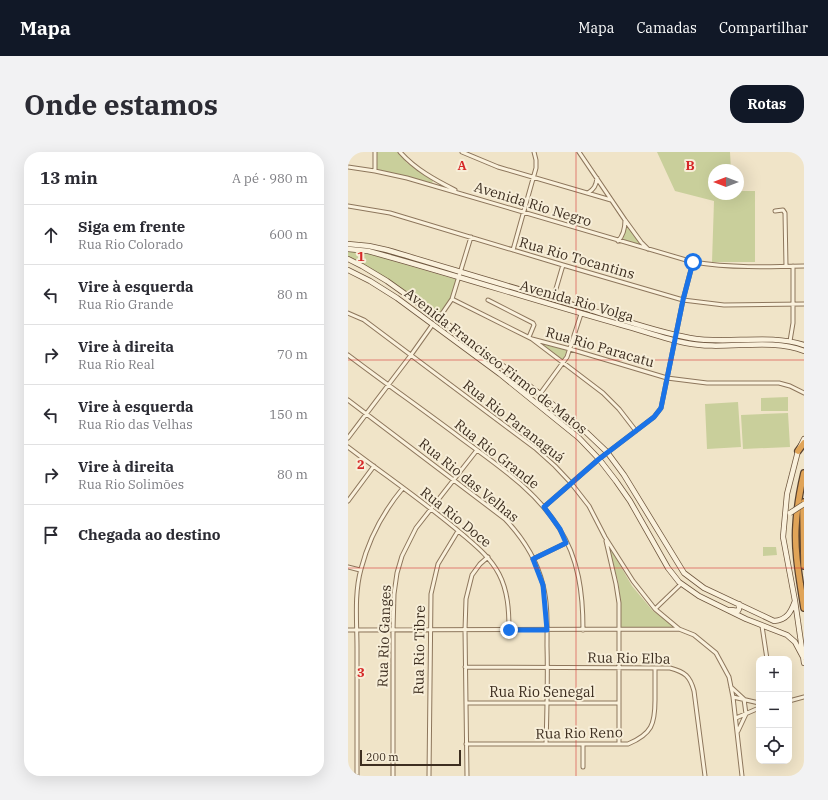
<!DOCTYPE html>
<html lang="pt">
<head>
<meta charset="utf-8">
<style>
  body { margin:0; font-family:"IBM Plex Serif",serif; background:#f2f2f3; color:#2b2b33 }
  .controls { position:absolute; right:12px; bottom:12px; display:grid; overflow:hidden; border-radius:8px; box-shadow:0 4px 16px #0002 }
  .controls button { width:36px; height:36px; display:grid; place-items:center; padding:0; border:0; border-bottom:1px solid #e1e1e2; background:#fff; color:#2b2b33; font:20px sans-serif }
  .compass { position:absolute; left:360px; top:12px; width:36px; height:36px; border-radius:50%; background:#fff; box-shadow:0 4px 16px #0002; rotate:270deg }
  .scale { position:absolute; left:12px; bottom:10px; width:101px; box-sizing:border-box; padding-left:4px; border:2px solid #3d2e20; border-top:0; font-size:11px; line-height:14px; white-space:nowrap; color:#3d2e20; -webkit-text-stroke:3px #f7eed8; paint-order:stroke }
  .stop { position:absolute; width:12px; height:12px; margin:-9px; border:3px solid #1a73e8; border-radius:50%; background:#fff }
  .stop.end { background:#1a73e8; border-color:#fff; box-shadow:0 1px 4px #0008 }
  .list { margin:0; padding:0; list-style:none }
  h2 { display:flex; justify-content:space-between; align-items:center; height:52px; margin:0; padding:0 16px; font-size:17px }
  h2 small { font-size:13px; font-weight:400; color:#7c7c81 }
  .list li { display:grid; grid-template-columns:26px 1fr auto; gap:12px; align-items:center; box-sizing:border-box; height:60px; padding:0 16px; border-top:1px solid #e1e1e2 }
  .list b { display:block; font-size:15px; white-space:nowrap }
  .list p { margin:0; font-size:13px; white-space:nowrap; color:#7c7c81 }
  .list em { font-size:13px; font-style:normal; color:#7c7c81 }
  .icon { flex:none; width:22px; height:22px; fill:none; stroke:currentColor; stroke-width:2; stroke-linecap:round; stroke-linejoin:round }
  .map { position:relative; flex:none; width:456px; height:624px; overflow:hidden; border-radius:16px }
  header { display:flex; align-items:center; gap:24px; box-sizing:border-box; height:56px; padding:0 20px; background:#111827; color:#fff }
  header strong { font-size:19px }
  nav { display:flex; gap:22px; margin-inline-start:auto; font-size:14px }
  .intro { display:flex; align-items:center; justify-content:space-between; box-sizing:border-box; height:96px; padding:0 24px }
  h1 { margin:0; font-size:28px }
  .button { padding:10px 18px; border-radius:16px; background:#111827; color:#fff; font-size:14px; font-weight:700 }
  main { display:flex; gap:24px; padding:0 24px }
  aside { flex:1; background:#fff; border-radius:16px; box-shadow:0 4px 16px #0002 }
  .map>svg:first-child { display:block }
  .green { fill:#c9cf9b }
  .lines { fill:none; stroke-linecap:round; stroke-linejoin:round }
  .street-casing { stroke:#8d765c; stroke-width:5 }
  .secondary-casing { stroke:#6f573f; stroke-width:6 }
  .highway-casing { stroke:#5b4430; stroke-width:8 }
  .street { stroke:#faf1dc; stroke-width:3 }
  .secondary { stroke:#faf1dc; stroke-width:4.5 }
  .highway { stroke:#e0a458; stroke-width:5.5 }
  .secondary-bridge-casing { stroke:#6f573f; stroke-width:6; stroke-linecap:butt }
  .secondary-bridge { stroke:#faf1dc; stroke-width:4.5 }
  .route { stroke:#1a73e8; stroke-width:5 }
  .grid { fill:none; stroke:#d62828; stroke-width:1; stroke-opacity:0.55 }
  .labels { text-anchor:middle; stroke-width:4; stroke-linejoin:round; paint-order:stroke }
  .street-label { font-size:14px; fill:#3d2e20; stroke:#f7eed8 }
  .grid-label { font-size:13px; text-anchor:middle; font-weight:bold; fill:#d62828; stroke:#f7eed8; stroke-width:4; stroke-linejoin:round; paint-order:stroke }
</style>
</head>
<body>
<header>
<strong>Mapa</strong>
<nav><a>Mapa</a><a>Camadas</a><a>Compartilhar</a></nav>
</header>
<div class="intro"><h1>Onde estamos</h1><a class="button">Rotas</a></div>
<main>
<aside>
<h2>13 min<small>A pé · 980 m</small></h2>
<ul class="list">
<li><svg class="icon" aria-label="ahead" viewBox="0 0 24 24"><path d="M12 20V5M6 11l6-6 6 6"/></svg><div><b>Siga em frente</b><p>Rua Rio Colorado</p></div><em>600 m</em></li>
<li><svg class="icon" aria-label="left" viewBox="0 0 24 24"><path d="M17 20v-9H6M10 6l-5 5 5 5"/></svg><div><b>Vire à esquerda</b><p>Rua Rio Grande</p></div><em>80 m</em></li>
<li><svg class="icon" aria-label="right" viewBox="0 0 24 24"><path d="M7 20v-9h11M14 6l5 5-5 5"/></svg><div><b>Vire à direita</b><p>Rua Rio Real</p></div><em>70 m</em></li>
<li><svg class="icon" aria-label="left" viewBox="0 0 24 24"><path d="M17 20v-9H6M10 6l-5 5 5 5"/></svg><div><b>Vire à esquerda</b><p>Rua Rio das Velhas</p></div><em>150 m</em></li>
<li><svg class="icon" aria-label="right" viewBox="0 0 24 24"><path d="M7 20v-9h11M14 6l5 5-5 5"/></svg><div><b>Vire à direita</b><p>Rua Rio Solimões</p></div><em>80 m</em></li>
<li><svg class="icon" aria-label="arrive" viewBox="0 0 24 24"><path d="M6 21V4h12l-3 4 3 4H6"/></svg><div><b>Chegada ao destino</b></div></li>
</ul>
</aside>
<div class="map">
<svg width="456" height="624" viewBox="0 0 456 624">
  <rect width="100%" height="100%" fill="#f0e4c8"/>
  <path class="green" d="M29 0H50L59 11 85 29 84 31 29 17Z
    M309 0H382L383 18H366V42H390V39H407V110H364L366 49 327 39Z
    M279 74 297 95 274 89Z
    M0 99 21 102 110 128 103 147 91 163 8 108 0 105Z
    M194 192 219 198 215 208Z
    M440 245V259H413V246Z
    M390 250 393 295 359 297 357 252Z
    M440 261 442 295 395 297 393 263Z
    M415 395H428L429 403 415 404Z
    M264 399 284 434 305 459 325 473 324 477 272 475 273 452 270 429 262 401Z"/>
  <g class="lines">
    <g class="street-casing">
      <path id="street" d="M27 0V19
        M52 0C67 17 87 28 107 38
        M114 0 150 15 263 48
        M231 0 277 68 293 90 300 97
        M0 15 27 19 59 26 345 110C382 116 419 115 456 114
        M240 41C246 37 248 34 249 26
        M0 54 42 61 215 113 335 148 376 153 456 152
        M427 59 435 58 437 61 438 114
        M270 89C276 83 277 76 277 68
        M165 98 188 16V8L186 0
        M104 147 184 187 255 241 271 257 288 279
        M205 147 215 113
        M140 148 185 171 186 173 181 185
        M0 161 16 168 187 296 207 314 223 331 241 354 257 385 285 429 307 457 331 477 346 483 368 501 381 525 385 545 394 624
        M91 166 104 147 123 85
        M184 187 222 197 319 226 359 231H431L442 234 456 241
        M442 189 445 171V114
        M0 203C37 231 74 257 110 284 146 311 187 337 211 376 231 407 235 442 235 478
        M192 242 219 205 233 162
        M0 248 157 367C175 386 189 408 195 433 200 452 199 474 199 494 200 527 199 559 198 592
        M0 286 63 203 85 172
        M0 295C38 324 78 351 114 382 128 394 142 405 151 422 160 439 161 459 161 478
        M0 349 26 314
        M196 355 251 307 306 265 313 256 335 148 345 110
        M258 389 268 432 271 451V592
        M185 407 218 391
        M0 415 12 418
        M307 457 333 432
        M414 474 419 507
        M0 478 331 477
        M117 515 322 516C337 520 342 524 346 539L357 624
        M383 535 396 547 398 562 390 579
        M385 545 411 551
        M441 549 456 545
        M118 551H271
        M388 566 411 556
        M118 592H280C304 582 307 572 307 548 307 537 307 527 307 516
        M235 615V593
        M9 624C9 581 9 538 9 496 9 470 6 442 13 417 21 386 35 360 55 336
        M45 624V478L46 442 49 421 54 404 68 376 129 298
        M81 624 83 442 90 412 110 379
        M119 624 117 478 118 447 124 423 132 412 140 405"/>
    </g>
    <g class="secondary-casing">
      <path id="secondary" d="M0 92 21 94 39 98C107 118 175 139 243 158 275 168 308 180 342 186 379 193 420 181 456 193
        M0 97 20 99 38 104C117 126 195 151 274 173 296 179 317 187 338 191 376 199 421 185 456 199
        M0 107 14 114 39 129 91 166 192 242 238 280 259 300 276 323 336 421 356 436 426 469C439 468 443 460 447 449
        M0 118 22 129 49 146 152 222 231 286 251 307 268 329 282 349 320 416 331 430 351 444 398 467 439 483 447 490 455 505
        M456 287 450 299 439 342 435 385 447 449 456 511
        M383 458 390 459 391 457V452"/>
    </g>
    <g class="highway-casing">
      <path id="highway" d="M450 299 456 291
        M456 321C452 338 449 355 448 373 446 400 452 429 456 456
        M456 350 455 359 456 414"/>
    </g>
    <use href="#street" class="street"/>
    <use href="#secondary" class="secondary"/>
    <use href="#highway" class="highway"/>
    <g class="secondary-bridge-casing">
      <path id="secondary-bridge" d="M442 361 456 352"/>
    </g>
    <use href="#secondary-bridge" class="secondary-bridge"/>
  </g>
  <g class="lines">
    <path class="route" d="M161 478H199L195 433 185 407 218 391 212 377 196 355 251 307 306 265 313 256 335 148 345 110"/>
  </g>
  <path class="grid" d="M228 0V624M0 208H456M0 416H456"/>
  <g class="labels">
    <g class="street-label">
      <text transform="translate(185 52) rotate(17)" y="5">Avenida Rio Negro</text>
      <text transform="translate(229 106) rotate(16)" y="5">Rua Rio Tocantins</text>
      <text transform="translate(229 149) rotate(16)" y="5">Avenida Rio Volga</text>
      <text transform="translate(252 195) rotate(16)" y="5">Rua Rio Paracatu</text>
      <text transform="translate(148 209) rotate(38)" y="5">Avenida Francisco Firmo de Matos</text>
      <text transform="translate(166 269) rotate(38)" y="5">Rua Rio Paranaguá</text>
      <text transform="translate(149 302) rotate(38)" y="5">Rua Rio Grande</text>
      <text transform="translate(121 328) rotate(39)" y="5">Rua Rio das Velhas</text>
      <text transform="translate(108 365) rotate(39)" y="5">Rua Rio Doce</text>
      <text transform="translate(36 484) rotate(-88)" y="5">Rua Rio Ganges</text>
      <text transform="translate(71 498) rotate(-89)" y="5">Rua Rio Tibre</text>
      <text transform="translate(281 506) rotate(1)" y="5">Rua Rio Elba</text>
      <text x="194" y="545">Rua Rio Senegal</text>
      <text transform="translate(231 581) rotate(-1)" y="5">Rua Rio Reno</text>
    </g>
  </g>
  <g class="grid-label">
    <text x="114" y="18">A</text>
    <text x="342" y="18">B</text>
    <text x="13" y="109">1</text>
    <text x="13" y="317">2</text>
    <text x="13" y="525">3</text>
  </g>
</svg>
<div class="controls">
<button>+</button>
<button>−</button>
<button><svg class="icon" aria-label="locate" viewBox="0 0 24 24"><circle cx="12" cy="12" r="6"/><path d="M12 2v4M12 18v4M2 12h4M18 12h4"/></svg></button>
</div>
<svg class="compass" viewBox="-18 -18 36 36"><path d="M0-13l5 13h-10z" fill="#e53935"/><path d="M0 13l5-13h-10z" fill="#7c7c81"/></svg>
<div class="scale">200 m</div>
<div class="stop" style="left:345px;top:110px"></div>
<div class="stop end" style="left:161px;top:478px"></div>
</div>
</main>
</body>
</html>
